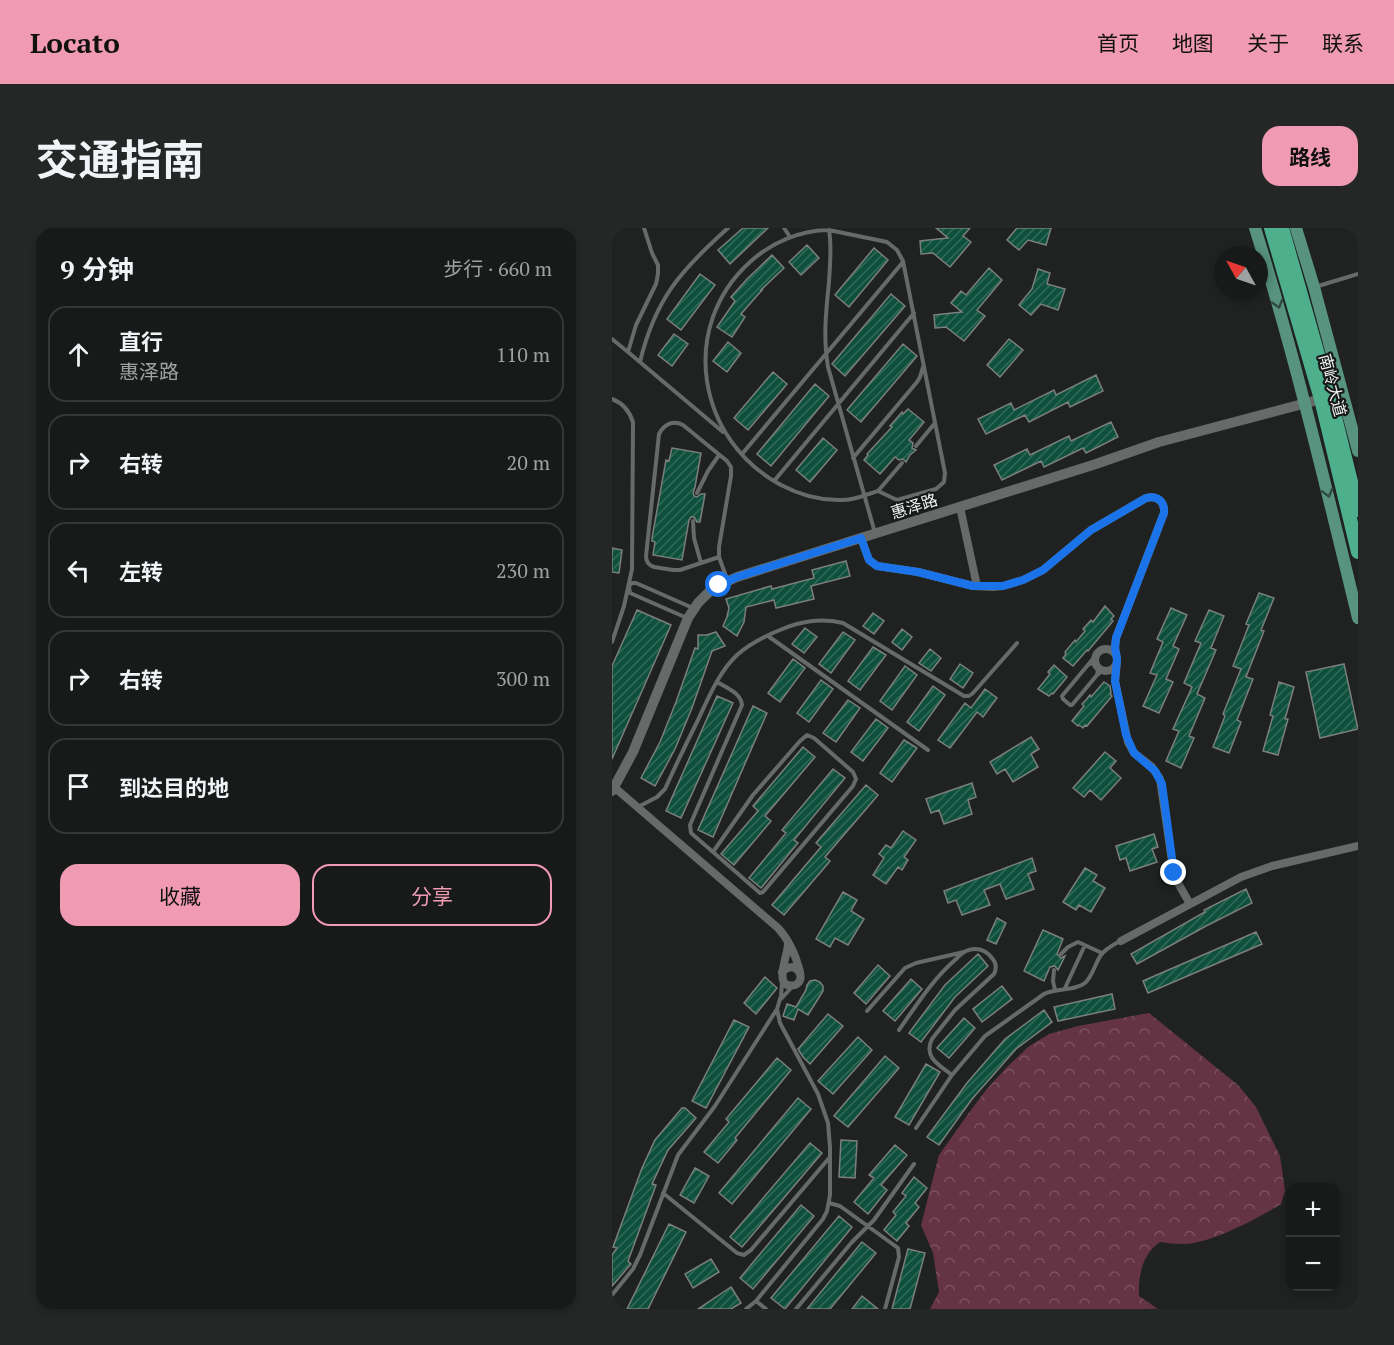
<!DOCTYPE html>
<html lang="zh">
<head>
<meta charset="utf-8">
<style>
  body { margin:0; font-family:"PT Serif","Noto Sans SC",serif; background:#242726; color:#f1f3f6 }
  .controls { position:absolute; right:18px; bottom:18px; display:grid; overflow:hidden; border-radius:12px; box-shadow:0 3px 9px #0003 }
  .controls button { width:54px; height:54px; display:grid; place-items:center; padding:0; border:0; border-bottom:2px solid #363838; background:#171a19; color:#f1f3f6; font:30px sans-serif }
  .compass { position:absolute; left:602px; top:18px; width:54px; height:54px; border-radius:50%; background:#171a19; box-shadow:0 3px 9px #0003; rotate:310deg }
  .stop { position:absolute; width:18px; height:18px; margin:-14px; border:4px solid #1a73e8; border-radius:50%; background:#fff }
  .stop.end { background:#1a73e8; border-color:#fff; box-shadow:0 2px 6px #0008 }
  .list { margin:0; padding:0; list-style:none }
  h2 { display:flex; justify-content:space-between; align-items:center; height:78px; margin:0; padding:0 24px; font-size:26px }
  h2 small { font-size:20px; font-weight:400; color:#9ea1a2 }
  .list li { display:grid; grid-template-columns:39px 1fr auto; gap:18px; align-items:center; box-sizing:border-box; height:96px; margin:0 12px 12px; padding:0 12px; border:2px solid #363838; border-radius:18px }
  .list b { display:block; font-size:22px; white-space:nowrap }
  .list p { margin:0; font-size:20px; white-space:nowrap; color:#9ea1a2 }
  .list em { font-size:20px; font-style:normal; color:#9ea1a2 }
  .actions { display:flex; gap:12px; padding:18px 24px }
  .actions a { flex:1; padding:14px 0; border:2px solid #f09ab4; border-radius:18px; text-align:center; font-size:21px; color:#f09ab4 }
  .actions .main { background:#f09ab4; color:#111 }
  .icon { flex:none; width:33px; height:33px; fill:none; stroke:currentColor; stroke-width:2; stroke-linecap:round; stroke-linejoin:round }
  .map { position:relative; flex:none; width:746px; height:1081px; overflow:hidden; border-radius:18px }
  header { display:flex; align-items:center; gap:36px; box-sizing:border-box; height:84px; padding:0 30px; background:#f09ab4; color:#111 }
  header strong { font-size:28px }
  nav { display:flex; gap:33px; margin-inline-start:auto; font-size:21px }
  .intro { display:flex; align-items:center; justify-content:space-between; box-sizing:border-box; height:144px; padding:0 36px }
  h1 { margin:0; font-size:42px }
  .button { padding:15px 27px; border-radius:18px; background:#f09ab4; color:#111; font-size:21px; font-weight:700 }
  main { display:flex; gap:36px; padding:0 36px }
  aside { flex:1; background:#171a19; border-radius:18px; box-shadow:0 3px 9px #0003 }
  .map>svg:first-child { display:block }
  .forest { fill:url(#forest-crowns) }
  .building { fill:url(#building-hatch); stroke:#7b7f7d; stroke-width:1.5 }
  .lines { fill:none; stroke-linecap:round; stroke-linejoin:round }
  .lane { stroke:#666a68; stroke-width:4 }
  .street { stroke:#666a68; stroke-width:8 }
  .secondary { stroke:#666a68; stroke-width:10 }
  .primary { stroke:#57937e; stroke-width:12 }
  .highway { stroke:#4daf8c; stroke-width:14 }
  .oneway { stroke:#304a41 }
  .route { stroke:#1a73e8; stroke-width:8 }
  .labels { text-anchor:middle; stroke-width:4.5; stroke-linejoin:round; paint-order:stroke }
  .street-label { font-size:16px; fill:#f0f2f1; stroke:#161918 }
</style>
</head>
<body>
<header>
<strong>Locato</strong>
<nav><a>首页</a><a>地图</a><a>关于</a><a>联系</a></nav>
</header>
<div class="intro"><h1>交通指南</h1><a class="button">路线</a></div>
<main>
<aside>
<h2>9 分钟<small>步行 · 660 m</small></h2>
<ul class="list">
<li><svg class="icon" aria-label="ahead" viewBox="0 0 24 24"><path d="M12 20V5M6 11l6-6 6 6"/></svg><div><b>直行</b><p>惠泽路</p></div><em>110 m</em></li>
<li><svg class="icon" aria-label="right" viewBox="0 0 24 24"><path d="M7 20v-9h11M14 6l5 5-5 5"/></svg><div><b>右转</b></div><em>20 m</em></li>
<li><svg class="icon" aria-label="left" viewBox="0 0 24 24"><path d="M17 20v-9H6M10 6l-5 5 5 5"/></svg><div><b>左转</b></div><em>230 m</em></li>
<li><svg class="icon" aria-label="right" viewBox="0 0 24 24"><path d="M7 20v-9h11M14 6l5 5-5 5"/></svg><div><b>右转</b></div><em>300 m</em></li>
<li><svg class="icon" aria-label="arrive" viewBox="0 0 24 24"><path d="M6 21V4h12l-3 4 3 4H6"/></svg><div><b>到达目的地</b></div></li>
</ul>
<div class="actions"><a class="main">收藏</a><a>分享</a></div>
</aside>
<div class="map">
<svg width="746" height="1081" viewBox="0 0 746 1081">
  <defs>
    <pattern id="forest-crowns" width="20" height="18" patternUnits="userSpaceOnUse" patternTransform="scale(1.5)"><rect width="20" height="18" fill="#653444"/><path d="M2 6a3 3 0 1 1 6 0M12 15a3 3 0 1 1 6 0" fill="none" stroke="#7b525f"/></pattern>
    <pattern id="building-hatch" width="6" height="6" patternUnits="userSpaceOnUse" patternTransform="scale(1.5)"><rect width="6" height="6" fill="#0e503c"/><path d="M-1 1l2-2M0 6l6-6M5 7l2-2" fill="none" stroke="#316a59"/></pattern>
  </defs>
  <rect width="100%" height="100%" fill="#1f2221"/>
  <path class="forest" d="M537 785 626 857 644 879 668 928 673 963 669 976C647 990 597 1016 572 1016 564 1016 556 1015 548 1014 530 1027 526 1047 527 1068L546 1081H318L327 1064 321 1025 309 997 327 927 356 886 374 862 395 839 416 819 437 806 466 798Z"/>
  <path class="building" d="M131 0H156L118 36 106 22Z
    M324 0H358L351 8 359 14 338 39 321 25 309 26 308 13 336 10Z
    M405 0H439L434 17 416 12 407 22 395 12Z
    M195 17 207 30 189 47 177 34Z
    M262 20 276 32 237 79 223 67Z
    M160 27 172 40 149 62H150L129 86 133 89 120 109 105 99 123 73 119 69 135 51Z
    M377 40 390 52 365 82 373 88 352 113 334 99 323 100 322 87 350 84 339 75 349 63 354 67Z
    M426 41 438 45 435 56 453 61 446 82 429 76 419 87 407 77 420 61Z
    M88 46 103 57 69 102 55 91Z
    M279 66 293 78 233 148 220 136Z
    M62 106 76 116 60 138 46 127Z
    M397 111 411 122 388 149 375 137Z
    M116 114 129 125 115 144 101 133Z
    M291 116 305 128 249 194 235 182Z
    M161 144 175 156 136 202 122 190Z
    M484 147 491 163 458 179 456 174 417 194 413 187 374 206 366 191 399 175 402 182 442 162 444 167Z
    M203 156 217 168 159 238 145 226Z
    M296 181 312 194 297 212 301 215 300 220 304 222 298 227 294 234 291 231 287 232 283 229 268 246 252 232 256 227 255 226 280 199 278 198 290 184 291 186Z
    M499 194 506 209 474 225 471 220 432 239 429 233 390 252 382 237 415 221 418 227 457 208 459 213Z
    M211 210 225 222 198 254 184 242Z
    M60 220 89 225 83 259 81 265 82 268 85 269 89 266H93L88 294H85L82 289H79L77 292 70 332 41 327 43 314 40 313V310L54 232 57 233Z
    M0 320 10 322 7 345 0 344Z
    M234 333 238 348 199 358 202 371 164 380 162 372 134 379 132 394 125 408 111 398 115 389 117 380 114 371 159 358 160 361 202 350 200 342Z
    M647 365 662 370 649 402 652 403 634 449 641 451 625 492 629 494 617 525 601 519 613 488 611 486 629 441 621 438 637 397 634 396Z
    M493 378 502 388 499 391 501 393 476 423 475 422 461 438 451 430 454 426 453 424 463 412 464 414 473 403 471 401 479 392 481 394Z
    M559 380 575 387 561 418 567 421 554 451 561 454 547 485 531 478 545 447 538 445 551 414 545 411Z
    M25 382 59 397 0 531V438Z
    M597 382 612 388 599 420 604 422 585 466 593 470 577 508 582 510 569 540 554 533 567 503 561 501 580 459 572 455 589 415 583 413Z
    M261 385 272 393 262 406 251 398Z
    M193 400 205 409 192 425 180 416Z
    M290 401 300 409 290 422 280 414Z
    M104 404 113 418 100 423 80 480 63 521 43 558 29 550 48 514 64 474 83 420 86 421V407H95Z
    M231 404 243 412 219 445 207 436Z
    M261 419 274 427 248 462 236 453Z
    M318 421 329 430 319 443 307 435Z
    M181 431 193 440 168 474 156 465Z
    M348 436 361 445 351 460 338 451Z
    M732 436 746 501 708 510 694 444Z
    M442 437 455 449 441 466 440 465 437 468 426 461 438 446 436 444Z
    M293 438 305 447 280 482 268 473Z
    M209 452 221 461 197 494 185 485Z
    M492 454 498 458 499 465 498 466 500 468 475 498 473 497 471 500 467 497 466 498 460 493 472 478 470 476 474 472 478 467 479 469Z
    M667 454 682 459 673 491H676L666 527 651 523 661 488 658 487Z
    M321 458 333 467 307 503 295 494Z
    M373 461 385 470 371 489 365 484 338 520 326 512 353 475 359 480Z
    M105 468 121 475 69 590 54 583Z
    M236 472 248 480 224 514 211 505Z
    M141 478 155 485 101 609 86 602Z
    M264 491 276 500 251 533 239 524Z
    M419 509 427 521 419 526 426 539 401 554 393 541 385 546 378 534Z
    M292 512 305 520 280 554 268 545Z
    M191 519 203 529 153 588 159 593 122 637 109 626 146 583 141 578Z
    M493 524 504 533 498 540 509 550 489 572 478 562 472 569 461 560Z
    M221 541 233 550 182 612 186 615 149 660 137 650 174 605 170 602Z
    M360 555 364 569 356 572 360 586 332 596 327 582 319 585 314 571Z
    M254 557 266 567 213 629 218 633 172 687 160 677 209 619 204 615Z
    M291 603 304 612 292 629 296 632 290 642 286 639 274 656 261 647 272 630 267 626 274 617 279 620Z
    M542 606 546 619 540 621 545 634 518 643 514 630 508 632 504 618Z
    M420 630 424 643 416 646 422 661 394 671 388 656 372 662 378 677 350 687 344 672 336 675 332 663Z
    M473 640 485 647 481 653 493 660 479 684 467 677 464 682 451 674Z
    M634 661 640 675 594 698 525 736 519 726 593 684 592 682Z
    M231 664 245 672 239 683 252 691 236 717 223 710 218 719 204 711Z
    M385 690 394 695 384 716 375 712Z
    M431 702 451 711 445 726 449 730 453 728 446 742 443 738 438 739 432 753 412 743Z
    M644 704 650 716 536 765 531 753Z
    M366 726 376 738 343 769 309 814 297 805 333 757Z
    M266 737 278 748 254 776 242 765Z
    M153 749 165 760 144 786 132 775Z
    M299 751 310 761 283 793 271 783Z
    M203 752 208 754 211 758V763L196 787 186 781 182 792 171 788 175 776 184 779 194 762 195 757 198 753Z
    M390 758 400 771 370 794 361 781Z
    M500 766 503 781 446 793 442 779Z
    M432 782 440 794 404 821 360 871 327 917 315 909 355 855 393 811Z
    M216 786 231 798 198 836 191 829 186 821Z
    M352 790 363 800 337 830 325 820Z
    M122 792 137 799 94 880 80 873Z
    M246 809 260 822 221 866 206 853Z
    M273 828 287 840 236 899 222 888Z
    M165 830 179 842 123 910 125 912 106 935 92 924 117 894 114 891Z
    M314 836 328 844 297 897 283 889Z
    M186 870 199 881 120 976 107 965Z
    M70 880H73L84 890 56 922 40 956 44 957 16 1033 19 1036 0 1058V1027L5 1020 1 1019 30 940 43 912Z
    M229 912 245 913 243 950 227 949Z
    M198 915 210 925 130 1019 118 1009Z
    M283 917 295 927 269 957 275 962 256 986 242 974 262 950 257 947Z
    M83 940 97 948 82 975 68 967Z
    M302 949 315 960 303 975 307 979 294 995 297 998 285 1013 272 1002 284 987 281 984 294 968 290 965Z
    M189 977 202 988 141 1061 128 1050Z
    M227 988 240 999 173 1081 159 1070Z
    M57 996 74 1004 36 1081H15Z
    M250 1014 264 1025 218 1081H195Z
    M296 1021 313 1025 298 1081H280Z
    M99 1031 107 1044 81 1060 73 1046Z
    M119 1059 129 1075 119 1081H86Z
    M250 1068 266 1081H240Z"/>
  <g class="lines">
    <path class="lane" d="M172 0 178 9
      M217 2 275 14 285 22 291 33 333 245 332 254 324 261 285 272 266 263C253 267 240 273 226 272 207 272 186 266 169 257 85 212 66 99 138 34 159 15 188 2 217 2Z
      M217 2C220 19 218 36 217 54 214 83 211 110 216 139L263 305
      M703 59 746 46
      M0 111 16 124 24 97 44 56 46 46V37L40 25 32 0
      M16 124 111 204
      M28 134C43 71 69 42 116 0
      M0 171C11 175 17 182 21 194L20 341 12 378 0 414
      M304 218 323 195
      M130 226 291 34
      M241 230 305 154 308 149 311 139
      M162 253 302 85
      M266 263 290 235
      M85 265 96 243 107 227
      M81 293 82 310 89 335
      M107 329 68 342H61L42 339C36 337 34 333 34 328L47 206C52 196 61 192 71 197L115 233 119 239V248L107 319V329L115 351
      M75 390 18 365 17 358 20 355H24L81 380
      M156 408 316 522
      M485 426 450 468 451 471 458 477H460L485 447 489 444 494 443
      M476 437 480 435 484 437 486 443 485 447
      M26 579 45 569 53 561C63 539 74 516 85 494 96 471 106 445 125 427 137 416 153 408 168 402 189 393 208 390 231 395L352 468H357L361 465 405 415
      M101 624 148 665 151 664 241 558 244 551 241 544 202 510 195 507 188 513 141 567 101 624 79 605 78 597 130 477C129 465 115 460 105 454
      M449 726 456 719 466 714 490 725
      M442 742 441 753 443 762
      M453 760 473 717
      M169 771 180 759
      M255 783 293 740 304 735 352 724
      M287 802C304 778 320 752 343 732 346 729 350 725 354 723 363 719 373 721 379 729 384 734 385 740 382 746L343 782 320 811C311 829 327 837 340 847
      M304 900 340 847 373 808 432 766C444 760 463 763 473 755 481 748 483 735 489 727 494 720 501 717 508 713
      M51 965 125 1025 132 1027 139 1022 218 929
      M217 975 228 978 286 1020 287 1029 273 1081
      M0 1067 21 1041 28 1027 66 927 103 878 165 781
      M144 1073 154 1081
      M0 1080 1 1081
      M134 1081 144 1073 211 991 215 983 218 967V919L216 895 206 866 168 795 165 781 169 768 170 755
      M184 1081 240 1014 262 992 302 936"/>
    <path class="street" d="M348 279 365 358
      M249 310 257 332 265 338 306 344 361 358 381 359 391 358 411 352 431 342 479 302 534 270C545 267 553 274 552 285L504 410 503 420 505 431
      M483 432a11 11 0 1 1 22 0a11 11 0 1 1-22 0Z
      M505 434 503 453 516 514 522 525 540 539 548 551 561 640 566 655 578 676
      M2 559 166 700C178 713 184 728 188 744
      M509 713 629 649 660 638 746 618
      M170 744C182 731 195 748 185 756 182 758 179 758 175 757 164 752 176 726 176 716"/>
    <path class="secondary" d="M0 563 21 524 76 390 86 375 99 362 107 357 125 349 484 236 547 214 717 169"/>
    <path class="primary" d="M643 0C683 128 714 259 746 390
      M684 0 702 59 746 223"/>
    <path class="highway" d="M659 0 709 171 746 324
      M670 0 718 169 746 282"/>
  </g>
  <defs><path id="oneway-chevron" d="M-2-3.5L2.5 0L-2 3.5" fill="none" stroke-width="1.6" stroke-linecap="round" stroke-linejoin="round" transform="scale(1.5)"/></defs>
  <g class="oneway">
    <use href="#oneway-chevron" transform="translate(666 76) rotate(74)"/>
    <use href="#oneway-chevron" transform="translate(716 265) rotate(76)"/>
  </g>
  <g class="lines">
    <path class="route" d="M107 357 125 349 249 310 257 332 265 338 306 344 361 358H391L411 352 431 342 479 302 534 270C545 267 553 273 552 285L504 410 503 420 505 431 503 453 514 507 522 525 543 543 550 556 562 645"/>
  </g>
  <g class="labels">
    <g class="street-label">
      <text transform="translate(721 157) rotate(75)" y="6">南岭大道</text>
      <text transform="translate(302 278) rotate(-18)" y="6">惠泽路</text>
    </g>
  </g>
</svg>
<div class="controls">
<button>+</button>
<button>−</button>
</div>
<svg class="compass" viewBox="-18 -18 36 36"><path d="M0-13l5 13h-10z" fill="#e53935"/><path d="M0 13l5-13h-10z" fill="#9ea1a2"/></svg>
<div class="stop" style="left:107px;top:357px"></div>
<div class="stop end" style="left:562px;top:645px"></div>
</div>
</main>
</body>
</html>
